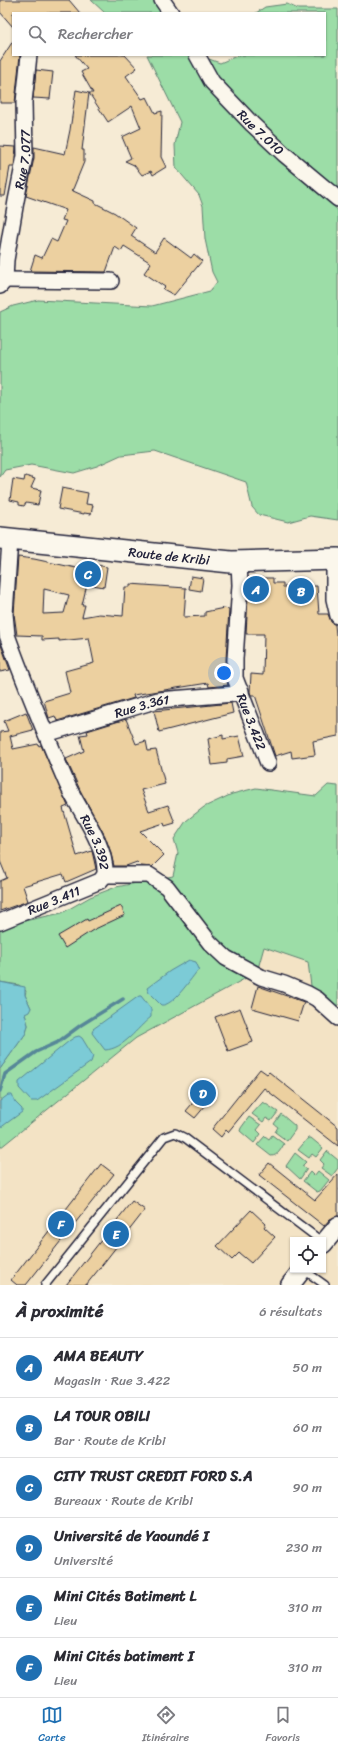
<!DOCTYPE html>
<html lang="fr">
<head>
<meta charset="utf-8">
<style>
  body { margin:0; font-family:Sriracha,sans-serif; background:#f2f2f3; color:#2b2b33 }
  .controls { position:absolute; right:12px; bottom:12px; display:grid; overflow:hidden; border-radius:0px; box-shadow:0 1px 3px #0004 }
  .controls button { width:36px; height:36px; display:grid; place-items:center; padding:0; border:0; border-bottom:1px solid #e1e1e2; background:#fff; color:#2b2b33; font:20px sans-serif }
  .you { position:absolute; left:224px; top:673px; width:14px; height:14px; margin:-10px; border:3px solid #fff; border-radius:50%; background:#1a73e8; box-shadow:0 0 0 6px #1a73e833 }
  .badge { display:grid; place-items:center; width:26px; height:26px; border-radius:50%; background:#1f6fb2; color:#fff; font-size:13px; font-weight:700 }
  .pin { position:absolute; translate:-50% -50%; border:2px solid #fff; box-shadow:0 1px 4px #0006 }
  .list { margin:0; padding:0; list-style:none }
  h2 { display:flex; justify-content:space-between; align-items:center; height:52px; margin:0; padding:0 16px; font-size:17px }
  h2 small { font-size:13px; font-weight:400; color:#7c7c81 }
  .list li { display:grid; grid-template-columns:26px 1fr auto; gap:12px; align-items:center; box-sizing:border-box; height:60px; padding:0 16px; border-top:1px solid #e1e1e2 }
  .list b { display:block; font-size:15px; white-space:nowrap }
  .list p { margin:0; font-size:13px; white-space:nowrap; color:#7c7c81 }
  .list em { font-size:13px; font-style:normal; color:#7c7c81 }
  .icon { flex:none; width:22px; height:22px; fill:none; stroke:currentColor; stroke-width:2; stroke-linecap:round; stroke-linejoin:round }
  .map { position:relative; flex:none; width:338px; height:1285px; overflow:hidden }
  .search { position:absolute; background:#fff; box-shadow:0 1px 3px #0004; left:12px; right:12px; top:12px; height:44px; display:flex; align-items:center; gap:10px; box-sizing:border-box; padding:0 14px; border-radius:0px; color:#7c7c81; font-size:15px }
  .sheet { height:412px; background:#fff }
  nav { display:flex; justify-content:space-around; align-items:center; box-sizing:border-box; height:56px; border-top:1px solid #e1e1e2; background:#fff; font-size:11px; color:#7c7c81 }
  nav a { display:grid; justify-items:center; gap:2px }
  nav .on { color:#1f6fb2 }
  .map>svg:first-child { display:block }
  .built { fill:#f3e3c5; fill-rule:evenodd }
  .green { fill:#9cdda7; stroke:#5f8071 }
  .water { fill:#7bcbd6; stroke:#578798 }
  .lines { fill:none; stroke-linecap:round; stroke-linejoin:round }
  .stream { stroke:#578798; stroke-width:3.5 }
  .building { fill:#ecd0a0; stroke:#22223b; fill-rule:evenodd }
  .service-casing { stroke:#22223b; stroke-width:10 }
  .minor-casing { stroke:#22223b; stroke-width:18 }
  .tertiary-casing { stroke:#22223b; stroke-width:21 }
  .secondary-casing { stroke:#22223b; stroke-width:24 }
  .service { stroke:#fbf7ec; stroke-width:7 }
  .minor { stroke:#fbf7ec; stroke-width:15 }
  .tertiary { stroke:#fbf7ec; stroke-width:18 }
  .secondary { stroke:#fbf7ec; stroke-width:21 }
  .labels { text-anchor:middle; stroke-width:3.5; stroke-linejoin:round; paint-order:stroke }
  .street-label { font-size:13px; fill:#22223b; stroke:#fbf7ec }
</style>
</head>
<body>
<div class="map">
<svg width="338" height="1285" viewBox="0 0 338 1285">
  <rect width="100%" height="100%" fill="#f6ebd5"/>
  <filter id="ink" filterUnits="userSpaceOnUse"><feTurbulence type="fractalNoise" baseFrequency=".025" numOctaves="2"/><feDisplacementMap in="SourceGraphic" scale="8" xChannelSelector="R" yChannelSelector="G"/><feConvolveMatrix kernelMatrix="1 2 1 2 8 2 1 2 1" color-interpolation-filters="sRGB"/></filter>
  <g filter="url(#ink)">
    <path class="built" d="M263 947 308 962 311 986 338 1007V1285H0V1148L136 1038 257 972ZM293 1240H323V1270H293Z"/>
    <path class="green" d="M91 0H154L161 13H105Z
      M287 4 298 9H338V194L333 205 338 211V520L310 516 288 522 259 515 252 507 246 482 155 451 121 455 97 466 74 473 31 465 5 470 0 477V312L13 306 38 300 152 306 210 291 217 282 212 272 205 239 203 206 199 195 176 168 175 145 180 122 147 55H198L220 63 239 55H325V13H256L265 7Z
      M328 785 338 786V1007L311 986 308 962 264 947 257 972 136 1038 0 1148V1069L26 1033 28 1025 25 1014 31 1008 25 995 26 991 19 985 0 982V926L62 913 90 897 116 887 173 876 178 853 174 839 186 821 204 807 232 794 256 788 316 796Z
      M263 1102 278 1112 271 1121 266 1118 263 1122 252 1114Z
      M281 1114 295 1126V1130L287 1141 275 1132 278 1127 274 1124Z
      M249 1117 261 1125 257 1130 261 1134 254 1143 240 1131 241 1128Z
      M272 1135 284 1144C281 1149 278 1156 271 1156L257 1145 265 1136 269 1139Z
      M308 1138H311L323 1148 316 1157 312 1154 309 1158 298 1150Z
      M327 1151 338 1160V1168L332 1176 321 1168 324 1164 320 1160Z
      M295 1153 306 1162 302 1166 307 1169 300 1179 286 1166Z
      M318 1171 329 1180 320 1191 317 1192 303 1181 310 1172 314 1176Z"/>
    <path class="water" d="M189 960 196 962 199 969C191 978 173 1007 161 1005L149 993 147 988 170 971Z
      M0 982 25 987V995L31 1008 29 1012 25 1014 28 1025 26 1033 0 1069Z
      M139 996H141L151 1009V1017C137 1028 124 1049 105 1050L92 1033 93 1029Z
      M79 1036 82 1038 93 1056 91 1062 37 1101H31L19 1088V1082L69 1041 75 1037Z
      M8 1095H12L15 1102 22 1109V1112L0 1128V1101Z"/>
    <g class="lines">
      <path class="stream" d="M0 1091 5 1074 36 1052 58 1042 81 1025 123 999"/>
    </g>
    <path class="building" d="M0 0H69L80 13H13V27L0 12Z
      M13 41V55H20L15 103H0V61Z
      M75 55H125L137 68 126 76 142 99 147 97 155 113 162 111 161 157 166 167 153 175 151 171 142 175 134 165 125 161 131 158 122 137 141 128 132 106 108 122 89 93H93L81 72 87 69Z
      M36 70 53 72 50 99 33 98Z
      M76 90 89 93 82 150H84V162L73 189 71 190 95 201V203L115 213 136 228 131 236 155 252 164 238 191 258 194 254 202 261 174 295 163 289 165 287 144 273 151 263 124 246 121 251 115 247 106 272 30 271 35 255 42 258 51 239 57 242 66 221 62 220 66 210 26 196 34 158V147L65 154 70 130Z
      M0 146 16 147 14 167H10L5 196H0Z
      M25 476 35 479 31 488 41 490 38 505 26 503 24 506 19 505V502L10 500 13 479 24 481Z
      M62 488 88 493 86 504 93 505 91 514 84 513V514L58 509Z
      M18 557 34 559 81 569 82 562 107 567 104 587 87 584 82 605H85L82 617 99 614 123 616 125 587H130V584L186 588 184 617 205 616V612L224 608 229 609 226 659V678L228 685 209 687 208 683 133 695 134 698 57 721 55 716 49 718 44 701 70 693 65 671 94 663 89 638 59 641V639L42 640V636L17 635 14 614ZM44 589 69 595 64 613 43 614Z
      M191 576 203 578 201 591 189 589Z
      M249 578H273V583H283V587L317 586 319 614H328L331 622 335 625 336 635H338V736L313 741 315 755 292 758 291 751 275 756 255 695H251L250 692 251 674 263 675 264 634H246Z
      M0 642 10 670 0 672Z
      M231 703 233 713 159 732 154 711Z
      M26 712 33 730 10 736 13 749 38 744 39 746 41 745 68 806 63 808 77 856 92 851 96 869 66 882 63 874 23 886 28 901 0 911V881L7 878 0 861V732L8 731 4 721Z
      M126 719 136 744 146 741 148 751 156 750 165 784 141 790 149 811 168 805 175 823 165 826 164 823 140 831 164 855 152 867 141 866 137 862 126 866H114L110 850 105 836 80 790 66 759 84 751 80 735 88 734 87 731Z
      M223 735V739L239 736 244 756 227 759V763L212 765 208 739Z
      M121 906 125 915 93 930 65 948 58 936 87 919 88 921Z
      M258 986 304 1002 298 1021 252 1008Z
      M240 1008 253 1042 228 1051 215 1017Z
      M260 1069 267 1074 269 1072 338 1127V1146L264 1088 228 1132 226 1130 221 1137 212 1129Z
      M197 1098 206 1105 195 1118 186 1111Z
      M269 1163 315 1200 338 1174V1216L330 1219 324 1226 259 1175Z
      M101 1164 114 1174 26 1285H17L11 1280Z
      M132 1201 145 1210 99 1269 86 1285H66Z
      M251 1210 266 1224 264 1227 275 1237 251 1263 239 1253 232 1260 217 1246Z"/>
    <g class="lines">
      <g class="service-casing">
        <path id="service" d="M304 1270 325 1285
          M45 1285 164 1137 175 1133 185 1138 320 1240"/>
      </g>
      <g class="minor-casing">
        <g id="minor">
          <path d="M162 0 171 13"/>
          <path id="s1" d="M197 55 212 82 252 124 284 154 338 199"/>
          <path d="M5 280 111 281"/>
          <path id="s2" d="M0 286 5 280 6 260 16 201 25 156 24 102 29 55"/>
          <path id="s3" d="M10 540 5 614 7 635C25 685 46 735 67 784 79 811 107 845 105 875H149L167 887 210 943 226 958 261 977 284 984 308 994 317 999 338 1018"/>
          <path d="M334 559V599L338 616"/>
          <path id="s4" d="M239 562 240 585 235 659V678L268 763"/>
          <path id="s5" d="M46 734 158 700 234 694 241 691"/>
          <path id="s6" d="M0 922 100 881 105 875"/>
        </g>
      </g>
      <g class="tertiary-casing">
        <path id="tertiary" d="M323 1244 338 1226
          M290 1285 302 1270"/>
      </g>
      <g class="secondary-casing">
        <g id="secondary">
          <path id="s7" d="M0 538 231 562 338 559"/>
        </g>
      </g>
      <use href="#service" class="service"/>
      <use href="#minor" class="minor"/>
      <use href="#tertiary" class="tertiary"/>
      <use href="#secondary" class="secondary"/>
    </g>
  </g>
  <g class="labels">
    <g class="street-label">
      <text dy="5" stroke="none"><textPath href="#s1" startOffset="101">Rue 7.010</textPath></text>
      <text dy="5" stroke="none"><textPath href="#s2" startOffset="130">Rue 7.077</textPath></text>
      <text dy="5" stroke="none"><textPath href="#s7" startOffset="170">Route de Kribi</textPath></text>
      <text dy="5" stroke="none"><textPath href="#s5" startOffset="100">Rue 3.361</textPath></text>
      <text dy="5" stroke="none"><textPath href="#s4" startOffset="163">Rue 3.422</textPath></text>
      <text dy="5" stroke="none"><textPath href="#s3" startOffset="321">Rue 3.392</textPath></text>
      <text dy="5" stroke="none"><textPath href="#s6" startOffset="58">Rue 3.411</textPath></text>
    </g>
  </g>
</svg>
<div class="controls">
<button><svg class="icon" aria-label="locate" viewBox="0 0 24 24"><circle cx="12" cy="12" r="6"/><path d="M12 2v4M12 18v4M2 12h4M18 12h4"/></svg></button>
</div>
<div class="you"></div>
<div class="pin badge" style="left:256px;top:589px">A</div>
<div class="pin badge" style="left:301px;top:591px">B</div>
<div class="pin badge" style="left:88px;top:574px">C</div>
<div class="pin badge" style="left:203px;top:1093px">D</div>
<div class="pin badge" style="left:116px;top:1234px">E</div>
<div class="pin badge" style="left:61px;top:1224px">F</div>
<div class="search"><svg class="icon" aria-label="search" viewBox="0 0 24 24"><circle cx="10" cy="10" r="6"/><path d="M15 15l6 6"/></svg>Rechercher</div>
</div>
<section class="sheet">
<h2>À proximité<small>6 résultats</small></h2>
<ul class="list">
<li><span class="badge">A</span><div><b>AMA BEAUTY</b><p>Magasin · Rue 3.422</p></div><em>50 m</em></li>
<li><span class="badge">B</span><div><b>LA TOUR OBILI</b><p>Bar · Route de Kribi</p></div><em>60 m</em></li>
<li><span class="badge">C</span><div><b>CITY TRUST CREDIT FORD S.A</b><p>Bureaux · Route de Kribi</p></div><em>90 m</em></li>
<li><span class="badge">D</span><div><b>Université de Yaoundé I</b><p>Université</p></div><em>230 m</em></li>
<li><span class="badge">E</span><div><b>Mini Cités Batiment L</b><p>Lieu</p></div><em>310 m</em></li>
<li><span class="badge">F</span><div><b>Mini Cités batiment I</b><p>Lieu</p></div><em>310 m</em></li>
</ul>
</section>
<nav>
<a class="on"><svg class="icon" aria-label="map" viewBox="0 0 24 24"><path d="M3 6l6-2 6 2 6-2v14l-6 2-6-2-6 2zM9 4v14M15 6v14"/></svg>Carte</a>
<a><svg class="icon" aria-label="directions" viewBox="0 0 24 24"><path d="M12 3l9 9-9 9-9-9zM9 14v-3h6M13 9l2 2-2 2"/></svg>Itinéraire</a>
<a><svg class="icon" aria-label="saved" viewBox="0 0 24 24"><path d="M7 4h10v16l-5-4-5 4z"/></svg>Favoris</a>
</nav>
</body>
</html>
